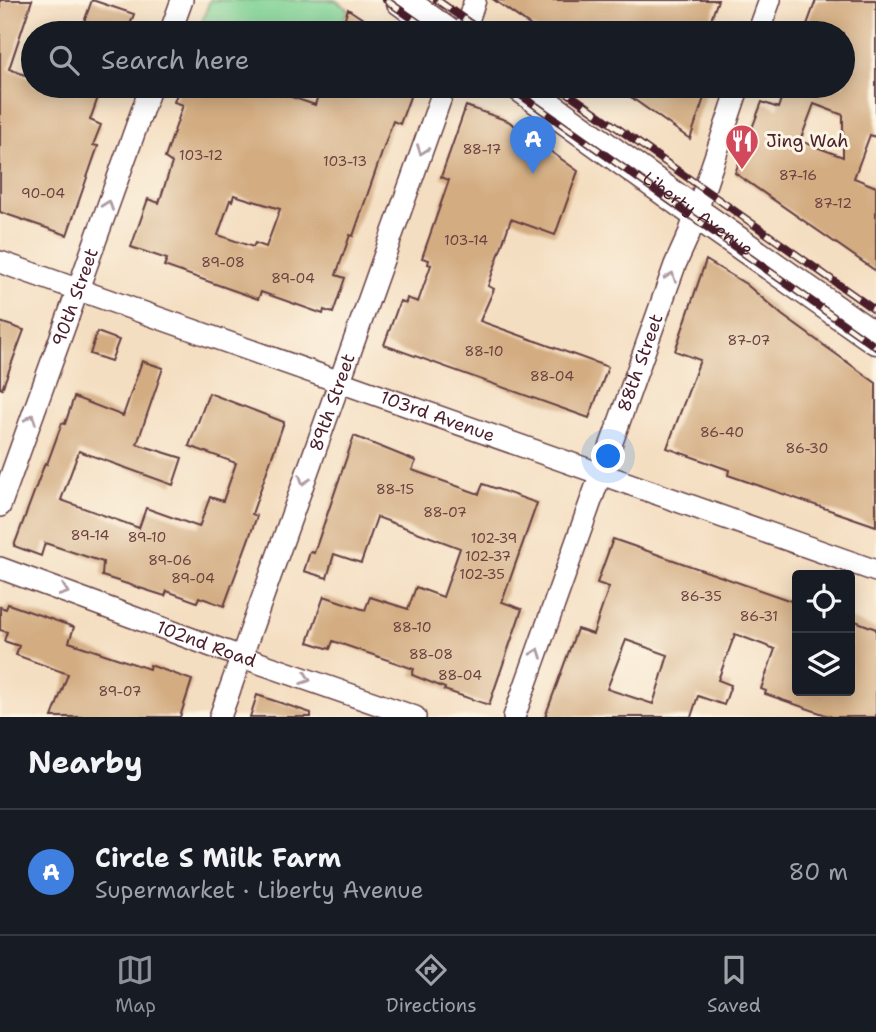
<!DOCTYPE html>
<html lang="en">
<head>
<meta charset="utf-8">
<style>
  body { margin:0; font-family:"Shantell Sans",sans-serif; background:#242831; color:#f1f3f6 }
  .controls { position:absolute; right:21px; bottom:21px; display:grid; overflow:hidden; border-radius:7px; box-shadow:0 4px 18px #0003 }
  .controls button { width:63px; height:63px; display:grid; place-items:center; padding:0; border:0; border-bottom:2px solid #363941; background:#171b24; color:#f1f3f6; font:35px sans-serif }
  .you { position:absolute; left:609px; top:457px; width:24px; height:24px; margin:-18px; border:5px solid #fff; border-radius:50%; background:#1a73e8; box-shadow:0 0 0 10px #1a73e833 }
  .badge { display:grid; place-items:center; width:46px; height:46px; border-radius:50%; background:#8c9099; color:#fff; font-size:23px; font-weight:700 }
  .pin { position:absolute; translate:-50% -58px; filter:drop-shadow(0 2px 4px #0008) }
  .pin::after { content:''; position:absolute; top:37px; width:24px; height:21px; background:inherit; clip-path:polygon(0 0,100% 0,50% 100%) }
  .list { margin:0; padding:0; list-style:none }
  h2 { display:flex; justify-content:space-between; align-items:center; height:91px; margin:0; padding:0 28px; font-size:30px }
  h2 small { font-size:23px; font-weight:400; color:#9ea1a6 }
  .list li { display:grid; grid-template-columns:46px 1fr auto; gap:21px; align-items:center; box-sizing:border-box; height:126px; padding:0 28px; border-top:2px solid #363941 }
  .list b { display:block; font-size:26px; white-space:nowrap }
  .list p { margin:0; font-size:23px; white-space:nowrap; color:#9ea1a6 }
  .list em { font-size:23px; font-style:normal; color:#9ea1a6 }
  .icon { flex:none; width:38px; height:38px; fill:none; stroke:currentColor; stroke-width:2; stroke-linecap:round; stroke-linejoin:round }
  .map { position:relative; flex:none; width:876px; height:717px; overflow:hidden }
  .search { position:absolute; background:#171b24; box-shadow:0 4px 18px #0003; left:21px; right:21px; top:21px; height:77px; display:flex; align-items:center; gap:18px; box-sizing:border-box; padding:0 24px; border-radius:38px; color:#9ea1a6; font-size:26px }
  .sheet { height:217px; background:#171b24 }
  nav { display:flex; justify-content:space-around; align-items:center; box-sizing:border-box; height:98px; border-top:2px solid #363941; background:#171b24; font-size:19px; color:#9ea1a6 }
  nav a { display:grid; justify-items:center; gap:4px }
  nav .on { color:#8c9099 }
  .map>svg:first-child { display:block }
  .green { fill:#7fd295; stroke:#647860; stroke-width:2 }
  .building { fill:#d3ac81; fill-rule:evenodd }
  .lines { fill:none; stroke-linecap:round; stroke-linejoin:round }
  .street-casing { stroke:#643c42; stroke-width:24 }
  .secondary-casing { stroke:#643c42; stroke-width:33 }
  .street { stroke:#fff; stroke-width:21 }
  .secondary { stroke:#fff; stroke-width:30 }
  .rail-casing { stroke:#4a1f2b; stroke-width:8 }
  .rail { stroke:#fcf5e5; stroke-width:5; stroke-dasharray:16; stroke-linecap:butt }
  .oneway { stroke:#ae9aa0 }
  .labels { text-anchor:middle; stroke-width:6; stroke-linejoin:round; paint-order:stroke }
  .number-label { font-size:14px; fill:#6c4240 }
  .poi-label { font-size:18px; fill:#4a1f2b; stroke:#fcf5e5; text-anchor:start }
  .street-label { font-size:18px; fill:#4a1f2b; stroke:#fcf5e5 }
</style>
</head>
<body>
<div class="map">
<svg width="876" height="717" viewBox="0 0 876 717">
  <rect width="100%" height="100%" fill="#fcf5e5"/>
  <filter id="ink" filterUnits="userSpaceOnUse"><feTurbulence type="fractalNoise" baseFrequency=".0143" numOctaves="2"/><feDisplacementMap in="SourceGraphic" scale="14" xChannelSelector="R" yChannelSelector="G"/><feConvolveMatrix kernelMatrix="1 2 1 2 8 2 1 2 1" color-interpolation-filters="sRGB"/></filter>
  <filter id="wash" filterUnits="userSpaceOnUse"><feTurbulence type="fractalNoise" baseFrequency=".00686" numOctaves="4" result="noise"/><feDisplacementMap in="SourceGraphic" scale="28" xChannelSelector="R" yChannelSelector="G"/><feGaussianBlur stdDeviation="1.57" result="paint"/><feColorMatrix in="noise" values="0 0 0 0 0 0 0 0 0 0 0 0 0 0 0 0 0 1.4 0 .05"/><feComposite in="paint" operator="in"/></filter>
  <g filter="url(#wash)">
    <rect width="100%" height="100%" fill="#f4dec1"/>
    <path class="green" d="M210 0H335L348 9 339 33H198Z"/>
    <g id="blocks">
      <path class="building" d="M0 0H32L9 69 33 78V86H102L90 120 101 125 93 145 98 146 67 235 0 212Z
        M92 0 134 14 127 33H80Z
        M494 0H718L706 33H683L660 25 657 33H541Z
        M816 0H876V137L870 135 854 178 876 187V271L735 173 762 102 778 108 783 93 770 88 771 86H843V33H804ZM814 104 843 115V157L800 141Z
        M348 9 384 33H340Z
        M180 86H259L315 105 321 86H414L400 124 393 121 353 236 350 235 336 275 345 278 333 313 324 310 323 314 261 292 258 299 164 266 167 259 131 247 148 199 159 203 172 163 165 158 183 105 174 102ZM234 195 280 209 266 247 255 243 253 247 218 235 230 200 232 201Z
        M615 86H708L690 139Z
        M466 106 508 121 578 171 555 235 511 219 488 286 494 289 480 321 608 367 589 418 384 345 400 301 406 303 407 298 418 302 431 265 428 264 429 260 422 258 449 180 441 177Z
        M706 260 746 284 782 315 876 383V526L728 475 729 470 667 448 700 360 675 351Z
        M0 322 24 330 2 389 0 388Z
        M97 332 119 340 111 361 90 354Z
        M142 361 163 368 137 444 182 458 173 485 79 451 61 500 139 528 146 508 199 527 210 497 223 501 236 463 189 446 209 393 284 422 252 514 257 516 224 606 199 597 197 602 167 591 165 596 102 576 103 562 45 543 41 556 14 546 45 463 47 464 62 423 65 424 74 397 123 416Z
        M354 436 416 461 412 470 479 494 483 484 537 503 502 602 522 609 489 705 444 690 445 688 412 675 414 669 333 641 330 649 308 642 324 596 365 610 370 597 408 609 416 587 443 597 460 548 377 517 361 563 334 554 327 578 304 571 310 552 314 553Z
        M613 539 797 603V691H850V619L876 629V717H832L765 694 766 691 761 689 775 649 735 634 718 680 731 685 724 705 698 696 691 717H545L577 629 593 634 609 587 597 583ZM626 640 668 655 653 704 607 689Z
        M8 604 74 627 69 642 149 669 150 665 192 680 180 717H52L68 674 16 655 19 646 4 641 7 632 0 630V607L6 609Z
        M257 695 311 713V717H250Z"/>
    </g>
  </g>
  <g filter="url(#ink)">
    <use href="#blocks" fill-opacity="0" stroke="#643c42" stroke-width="2"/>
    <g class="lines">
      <g class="street-casing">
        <g id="street">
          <path d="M170 33 182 0"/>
          <path d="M464 33 475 0"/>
          <path d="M758 33 770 0"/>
          <path id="s1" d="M0 262 876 571"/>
          <path id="s2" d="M0 506 151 86"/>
          <path id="s3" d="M0 568 222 650 415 717"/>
          <path id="s4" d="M220 717 445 86"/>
          <path id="s5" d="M514 717 675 265 689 234 739 86"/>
        </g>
      </g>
      <g class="secondary-casing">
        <g id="secondary">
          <path d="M401 0 447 33"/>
          <path id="s6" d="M520 86 695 212 876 339"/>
        </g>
      </g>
      <use href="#street" class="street"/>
      <use href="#secondary" class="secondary"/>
      <g class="rail-casing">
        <path id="rail" d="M386 0 433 33
          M437 0 484 33
          M508 86 876 347
          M558 86 876 311"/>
      </g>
      <use href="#rail" class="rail"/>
    </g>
    <defs><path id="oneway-chevron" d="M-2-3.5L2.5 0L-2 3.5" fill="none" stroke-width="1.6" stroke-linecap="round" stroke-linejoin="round" transform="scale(1.75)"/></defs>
    <g class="oneway">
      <use href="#oneway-chevron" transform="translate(422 150) rotate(110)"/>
      <use href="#oneway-chevron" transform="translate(108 205) rotate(-70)"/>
      <use href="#oneway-chevron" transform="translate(671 277) rotate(-70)"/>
      <use href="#oneway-chevron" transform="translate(31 419) rotate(-70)"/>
      <use href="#oneway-chevron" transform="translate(304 480) rotate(109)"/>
      <use href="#oneway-chevron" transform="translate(64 591) rotate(20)"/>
      <use href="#oneway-chevron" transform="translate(537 653) rotate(-70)"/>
      <use href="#oneway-chevron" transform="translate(306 679) rotate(19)"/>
    </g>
  </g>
  <defs>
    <g id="restaurant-pin" transform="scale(1.75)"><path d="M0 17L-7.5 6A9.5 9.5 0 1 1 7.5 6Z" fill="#d1495b" stroke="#fcf5e5"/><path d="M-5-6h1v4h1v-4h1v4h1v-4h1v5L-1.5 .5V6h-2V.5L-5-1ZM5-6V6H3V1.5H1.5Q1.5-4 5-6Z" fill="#fff"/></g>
  </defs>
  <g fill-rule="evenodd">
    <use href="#restaurant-pin" x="742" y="141"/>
  </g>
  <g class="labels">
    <g class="number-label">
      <text x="482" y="154">88-17</text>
      <text x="201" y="160">103-12</text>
      <text x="345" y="166">103-13</text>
      <text x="798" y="180">87-16</text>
      <text x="43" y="198">90-04</text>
      <text x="833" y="208">87-12</text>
      <text x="466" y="245">103-14</text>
      <text x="223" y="267">89-08</text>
      <text x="293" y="283">89-04</text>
      <text x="749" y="345">87-07</text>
      <text x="484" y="356">88-10</text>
      <text x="552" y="381">88-04</text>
      <text x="722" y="437">86-40</text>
      <text x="807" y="453">86-30</text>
      <text x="395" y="494">88-15</text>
      <text x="445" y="517">88-07</text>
      <text x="90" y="540">89-14</text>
      <text x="147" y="542">89-10</text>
      <text x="494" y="543">102-39</text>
      <text x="488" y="561">102-37</text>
      <text x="170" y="565">89-06</text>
      <text x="482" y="579">102-35</text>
      <text x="193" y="583">89-04</text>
      <text x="701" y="601">86-35</text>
      <text x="759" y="621">86-31</text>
      <text x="412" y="632">88-10</text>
      <text x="431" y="659">88-08</text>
      <text x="460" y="680">88-04</text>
      <text x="120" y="696">89-07</text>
    </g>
    <g class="poi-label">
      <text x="766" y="147">Jing Wah</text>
    </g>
    <g class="street-label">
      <text dy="6" stroke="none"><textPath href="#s6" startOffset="219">Liberty Avenue</textPath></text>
      <text dy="6" stroke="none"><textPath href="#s2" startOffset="222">90th Street</textPath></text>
      <text dy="6" stroke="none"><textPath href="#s5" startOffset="376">88th Street</textPath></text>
      <text dy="6" stroke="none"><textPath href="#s4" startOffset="334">89th Street</textPath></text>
      <text dy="6" stroke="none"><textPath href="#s1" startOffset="464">103rd Avenue</textPath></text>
      <text dy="6" stroke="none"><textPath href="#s3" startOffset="220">102nd Road</textPath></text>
    </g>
  </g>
</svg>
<div class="controls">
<button><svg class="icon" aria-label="locate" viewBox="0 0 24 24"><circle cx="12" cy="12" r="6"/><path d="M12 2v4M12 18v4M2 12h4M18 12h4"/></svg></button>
<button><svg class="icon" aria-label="layers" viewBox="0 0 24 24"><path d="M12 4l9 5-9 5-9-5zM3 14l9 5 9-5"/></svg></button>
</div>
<div class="you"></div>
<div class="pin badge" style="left:533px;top:174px;background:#3f7fe0">A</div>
<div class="search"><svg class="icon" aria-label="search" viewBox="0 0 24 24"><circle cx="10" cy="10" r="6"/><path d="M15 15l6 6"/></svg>Search here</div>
</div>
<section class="sheet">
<h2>Nearby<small></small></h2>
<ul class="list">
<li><span class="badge" style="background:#3f7fe0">A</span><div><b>Circle S Milk Farm</b><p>Supermarket · Liberty Avenue</p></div><em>80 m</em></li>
</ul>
</section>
<nav>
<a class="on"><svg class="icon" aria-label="map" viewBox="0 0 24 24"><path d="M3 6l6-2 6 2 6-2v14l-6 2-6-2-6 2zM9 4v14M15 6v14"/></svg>Map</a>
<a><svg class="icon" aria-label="directions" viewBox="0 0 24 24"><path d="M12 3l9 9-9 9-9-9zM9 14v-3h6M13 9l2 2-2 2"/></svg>Directions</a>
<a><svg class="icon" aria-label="saved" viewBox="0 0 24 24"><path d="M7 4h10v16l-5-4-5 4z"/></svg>Saved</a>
</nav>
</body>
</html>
